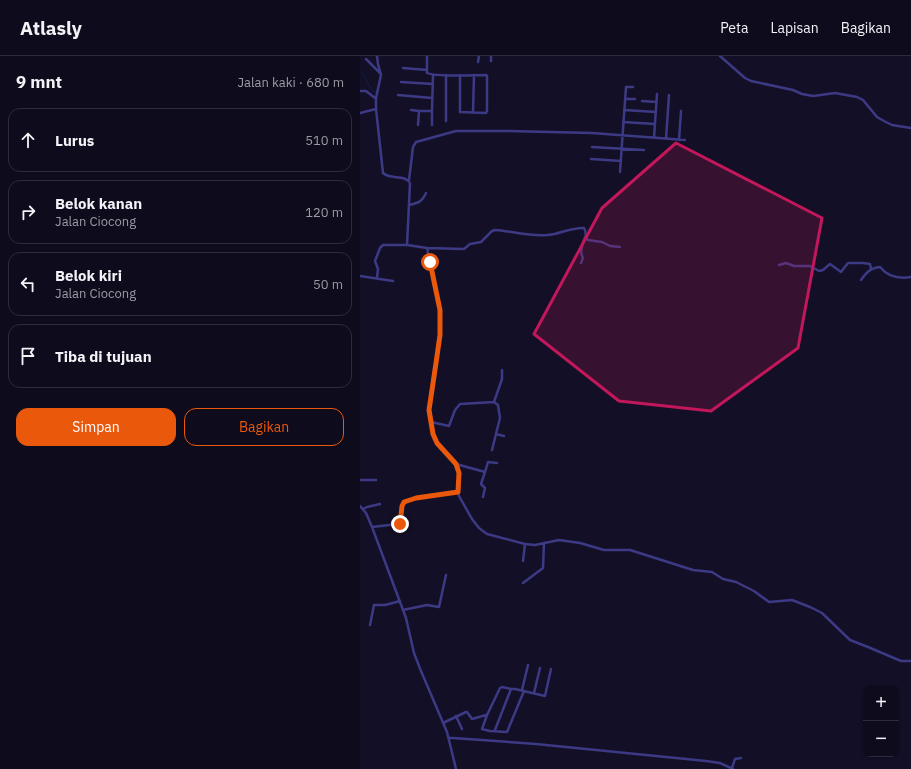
<!DOCTYPE html>
<html lang="id">
<head>
<meta charset="utf-8">
<style>
  body { margin:0; font-family:"IBM Plex Sans",sans-serif; background:#1c1929; color:#f1f3f6 }
  .controls { position:absolute; right:12px; bottom:12px; display:grid; overflow:hidden; border-radius:8px; box-shadow:0 1px 3px #0004 }
  .controls button { width:36px; height:36px; display:grid; place-items:center; padding:0; border:0; border-bottom:1px solid #2e2b3b; background:#0e0b1c; color:#f1f3f6; font:20px sans-serif }
  .stop { position:absolute; width:12px; height:12px; margin:-9px; border:3px solid #ea580c; border-radius:50%; background:#fff }
  .stop.end { background:#ea580c; border-color:#fff; box-shadow:0 1px 4px #0008 }
  .list { margin:0; padding:0; list-style:none }
  h2 { display:flex; justify-content:space-between; align-items:center; height:52px; margin:0; padding:0 16px; font-size:17px }
  h2 small { font-size:13px; font-weight:400; color:#9b9ba3 }
  .list li { display:grid; grid-template-columns:26px 1fr auto; gap:12px; align-items:center; box-sizing:border-box; height:64px; margin:0 8px 8px; padding:0 8px; border:1px solid #2e2b3b; border-radius:12px }
  .list b { display:block; font-size:15px; white-space:nowrap }
  .list p { margin:0; font-size:13px; white-space:nowrap; color:#9b9ba3 }
  .list em { font-size:13px; font-style:normal; color:#9b9ba3 }
  .actions { display:flex; gap:8px; padding:12px 16px }
  .actions a { flex:1; padding:9px 0; border:1px solid #ea580c; border-radius:12px; text-align:center; font-size:14px; color:#ea580c }
  .actions .main { background:#ea580c; color:#fff }
  .icon { flex:none; width:22px; height:22px; fill:none; stroke:currentColor; stroke-width:2; stroke-linecap:round; stroke-linejoin:round }
  .map { position:relative; flex:none; width:551px; height:713px; overflow:hidden }
  header { display:flex; align-items:center; gap:24px; box-sizing:border-box; height:56px; padding:0 20px; background:#0e0b1c; border-bottom:1px solid #2e2b3b }
  header strong { font-size:19px }
  nav { display:flex; gap:22px; margin-inline-start:auto; font-size:14px }
  main { display:flex }
  aside { flex:1; background:#0e0b1c }
  .map>svg:first-child { display:block }
  .lines { fill:none; stroke-linecap:round; stroke-linejoin:round }
  .stream { stroke:#0c2248; stroke-width:1 }
  .minor { stroke:#3d3a85; stroke-width:2.5 }
  .route { stroke:#ea580c; stroke-width:5 }
  .marked { fill:#c2185b; fill-opacity:0.2; stroke:#c2185b; stroke-width:3; stroke-linejoin:round }
</style>
</head>
<body>
<header>
<strong>Atlasly</strong>
<nav><a>Peta</a><a>Lapisan</a><a>Bagikan</a></nav>
</header>
<main>
<aside>
<h2>9 mnt<small>Jalan kaki · 680 m</small></h2>
<ul class="list">
<li><svg class="icon" aria-label="ahead" viewBox="0 0 24 24"><path d="M12 20V5M6 11l6-6 6 6"/></svg><div><b>Lurus</b></div><em>510 m</em></li>
<li><svg class="icon" aria-label="right" viewBox="0 0 24 24"><path d="M7 20v-9h11M14 6l5 5-5 5"/></svg><div><b>Belok kanan</b><p>Jalan Ciocong</p></div><em>120 m</em></li>
<li><svg class="icon" aria-label="left" viewBox="0 0 24 24"><path d="M17 20v-9H6M10 6l-5 5 5 5"/></svg><div><b>Belok kiri</b><p>Jalan Ciocong</p></div><em>50 m</em></li>
<li><svg class="icon" aria-label="arrive" viewBox="0 0 24 24"><path d="M6 21V4h12l-3 4 3 4H6"/></svg><div><b>Tiba di tujuan</b></div></li>
</ul>
<div class="actions"><a class="main">Simpan</a><a>Bagikan</a></div>
</aside>
<div class="map">
<svg width="551" height="713" viewBox="0 0 551 713">
  <rect width="100%" height="100%" fill="#130f26"/>
  <g class="lines">
    <path class="stream" d="M0 15C8 22 7 31 16 37"/>
    <path class="minor" d="M67 0V17C75 21 114 19 126 19L127 20V55L126 57 100 56V19
      M360 0 385 22 391 25 433 34 442 38 453 40 475 37 497 41 503 44 517 61 524 65 532 69 551 72
      M6 3 20 17
      M131 5V0
      M118 6 119 0
      M43 12 67 14
      M41 26 73 28
      M0 35H6L15 42
      M38 39 72 42
      M265 43H275
      M282 45 296 46
      M16 53 23 117C30 124 45 118 50 127L47 189 67 192 104 193 110 188 121 186 132 175 135 174C152 175 170 181 188 179 200 178 212 171 224 172 227 176 224 181 228 184L242 186 250 190 260 191
      M51 54 59 55
      M264 54 296 56
      M0 57 16 53V42L21 19 18 8 17 0
      M113 57 114 19
      M86 65V19
      M263 66 295 68
      M58 69 59 55H72L73 19
      M72 69V55
      M294 82 297 38
      M306 83 309 39
      M319 84 321 55
      M232 91 284 94
      M231 103 261 105
      M260 116 266 31H273
      M49 124 53 91 56 86 96 75H145L232 77 325 84
      M49 149C58 147 62 146 66 137
      M67 192 80 255V279L76 307 69 354 73 378 77 387 96 408 99 417 98 436 99 440 112 463 119 472 127 478 165 488 175 489 199 484 220 487 244 494H270L333 514 352 516 363 523 376 526 394 535 409 546 432 544 450 551 462 557 490 584 508 591 541 605H551
      M221 207 223 202C219 196 223 188 225 181
      M419 209 426 207 434 210H450L459 215 463 214 470 208 481 216 488 207H503L510 208 511 213
      M0 220 33 225
      M17 222 18 213 15 205 20 192 23 189H47
      M501 224C506 217 510 212 520 211 528 221 539 223 551 221
      M71 366 89 370 95 354 100 348 134 346 142 323V314
      M136 378 144 380
      M132 394 140 362 138 349 134 346
      M96 408 125 416 121 428 125 432 123 441
      M125 416 128 406 137 407
      M0 424H16
      M0 450 6 457 12 471 38 468C43 463 40 453 44 446L56 442 98 436
      M3 453 7 451 20 448
      M12 471 46 562 54 597 61 615 87 676 96 713
      M163 505 165 488
      M163 527 183 512 184 487
      M43 554 67 549 79 551 86 519
      M10 569 14 549H25L40 545
      M151 633H155L185 640 191 613
      M162 634 168 609
      M174 637 180 612
      M96 660 102 673
      M83 667 106 656H107L112 663 126 659
      M135 674 151 633 142 631 140 632 127 659 122 673 130 675 147 676 164 635
      M89 682H93L176 688 346 705 360 707 373 713
      M372 712 375 703 381 702"/>
  </g>
  <g class="lines">
    <path class="route" d="M40 468 42 450 44 446 56 442 98 436 99 417 96 408 77 387 73 378 69 354 76 307 80 279V254L70 206"/>
  </g>
  <path class="marked" d="M316 87 462 162 438 292 351 355 259 345 174 278 242 152Z"/>
</svg>
<div class="controls">
<button>+</button>
<button>−</button>
</div>
<div class="stop" style="left:70px;top:206px"></div>
<div class="stop end" style="left:40px;top:468px"></div>
</div>
</main>
</body>
</html>
